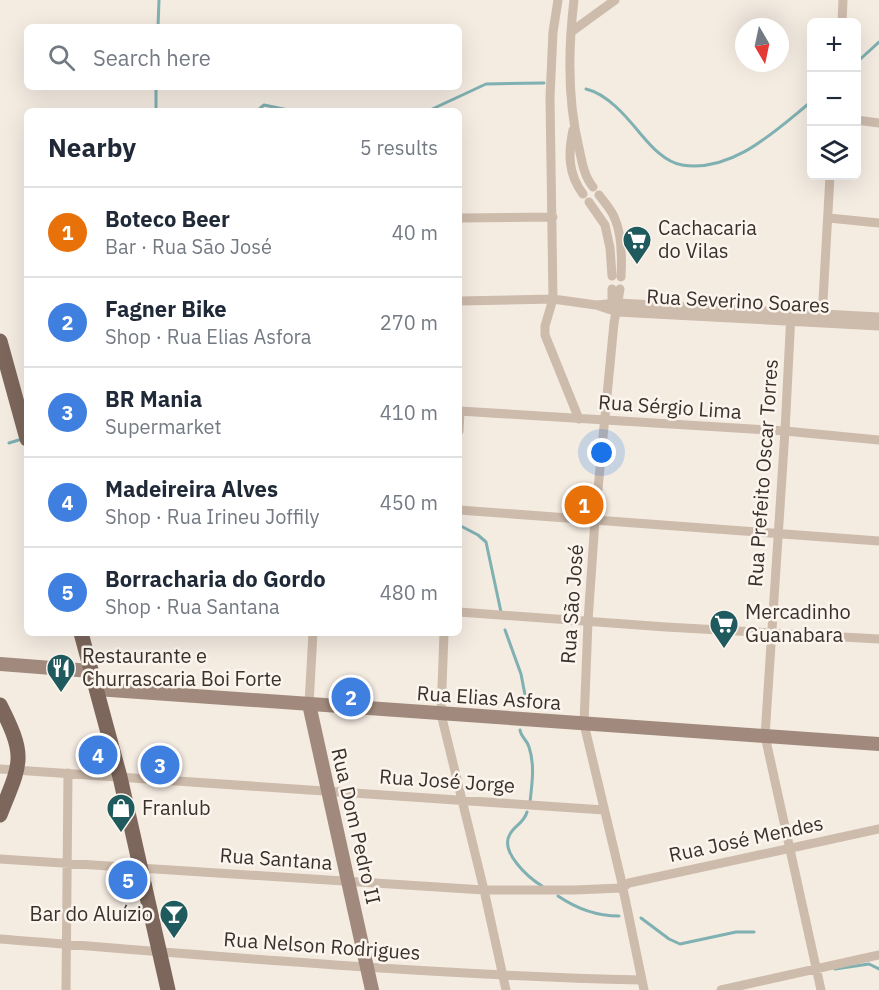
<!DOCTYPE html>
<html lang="en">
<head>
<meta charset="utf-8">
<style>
  body { margin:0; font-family:"IBM Plex Sans",sans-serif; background:#f6f6f7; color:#1f2937 }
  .controls { position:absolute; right:18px; top:18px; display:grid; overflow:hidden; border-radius:9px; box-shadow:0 6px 24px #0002 }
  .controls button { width:54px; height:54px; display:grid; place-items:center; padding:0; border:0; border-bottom:2px solid #e0e1e3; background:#fff; color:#1f2937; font:30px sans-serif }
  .compass { position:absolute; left:735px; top:18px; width:54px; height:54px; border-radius:50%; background:#fff; box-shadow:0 6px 24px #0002; rotate:171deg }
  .you { position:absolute; left:602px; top:453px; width:21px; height:21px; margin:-15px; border:4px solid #fff; border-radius:50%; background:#1a73e8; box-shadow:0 0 0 9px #1a73e833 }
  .badge { display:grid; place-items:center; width:39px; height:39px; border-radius:50%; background:#1f5a5e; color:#fff; font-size:20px; font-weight:700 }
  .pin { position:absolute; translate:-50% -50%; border:3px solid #fff; box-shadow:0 2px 6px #0006 }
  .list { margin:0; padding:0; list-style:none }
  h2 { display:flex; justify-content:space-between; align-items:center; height:78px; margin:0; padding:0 24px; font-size:26px }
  h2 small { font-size:20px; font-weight:400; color:#747a83 }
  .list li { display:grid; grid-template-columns:39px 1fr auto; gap:18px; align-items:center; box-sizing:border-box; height:90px; padding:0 24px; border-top:2px solid #e0e1e3 }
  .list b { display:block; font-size:22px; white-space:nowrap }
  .list p { margin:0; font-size:20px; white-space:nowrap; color:#747a83 }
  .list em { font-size:20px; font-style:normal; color:#747a83 }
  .icon { flex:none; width:33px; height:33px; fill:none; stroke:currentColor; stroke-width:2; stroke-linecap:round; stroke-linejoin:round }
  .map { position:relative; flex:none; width:879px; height:990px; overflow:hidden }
  .search { position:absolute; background:#fff; box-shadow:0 6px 24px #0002; left:24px; top:24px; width:438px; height:66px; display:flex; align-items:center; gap:15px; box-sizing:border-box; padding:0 21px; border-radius:9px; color:#747a83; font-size:22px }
  .panel { position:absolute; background:#fff; box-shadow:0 6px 24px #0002; left:24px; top:108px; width:438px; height:528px; border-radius:9px }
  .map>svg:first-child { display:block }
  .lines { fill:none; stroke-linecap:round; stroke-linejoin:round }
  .stream { stroke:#7fb0b2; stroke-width:3 }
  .street { stroke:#cdbbac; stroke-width:9 }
  .secondary { stroke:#a18a7d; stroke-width:14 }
  .primary { stroke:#7d675c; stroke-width:15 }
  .labels { text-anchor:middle; stroke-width:5; stroke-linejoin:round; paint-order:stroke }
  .poi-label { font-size:20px; fill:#3b302b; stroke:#fbf5ee; text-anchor:start }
  .street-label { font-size:20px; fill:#3b302b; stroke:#fbf5ee }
</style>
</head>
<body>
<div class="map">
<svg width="879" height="990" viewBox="0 0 879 990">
  <rect width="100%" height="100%" fill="#f4ebe1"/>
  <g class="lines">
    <path class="stream" d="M158 27 159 0
      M856 63 879 42
      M156 87V111
      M586 89C607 94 625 115 639 132 650 145 664 162 682 165 733 173 776 130 812 101
      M257 111 264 105 293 111
      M428 111 486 84 544 83
      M9 443 22 439
      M459 525 478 535 486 542 501 612
      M505 630 521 674 526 700
      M520 730C521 737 527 740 529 747 535 765 532 784 530 802
      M527 812C524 823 515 825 510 834 499 852 529 878 542 886
      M558 896C577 909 596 916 619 916
      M641 918 669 939 680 944 736 932H754
      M835 969 869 964 879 969"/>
    <path class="street" d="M558 0 553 32 550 97 553 299 545 326V335L579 419
      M574 0C568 50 567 99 579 148 582 162 584 176 593 187
      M842 22 843 0
      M571 32 615 0
      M856 120 879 123
      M573 130C568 154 568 174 583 194
      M599 195C604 202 612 210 615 219 622 235 622 259 621 277
      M589 202 605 225 610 248 612 276
      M459 218 553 217
      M829 218 879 223
      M620 289 614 323 595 520 588 621 584 724 621 879 644 990
      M459 301 553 299 596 305 618 303 879 317
      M599 306 617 312 879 326
      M612 307V289
      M791 313 785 431 765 736 821 990
      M822 318 830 176
      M459 411 785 431 879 440
      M459 431 460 411
      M459 510 879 541
      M459 612 666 627 879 639
      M444 633 441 714 484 890 506 990
      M309 704 313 633
      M0 769 604 810
      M0 859 484 890H574L622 888 629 883 879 829
      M0 939C214 956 427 975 642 980
      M66 990 68 773
      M721 990 879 955"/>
    <path class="secondary" d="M0 664 91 671
      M96 689 879 744
      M309 704 372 990"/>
    <path class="primary" d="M0 341 27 439
      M81 633 120 777 168 990
      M0 705C27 758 21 762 0 815"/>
  </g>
  <defs>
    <g id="supermarket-pin" transform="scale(1.5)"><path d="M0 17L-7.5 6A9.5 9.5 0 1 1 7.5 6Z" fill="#1f5a5e" stroke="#fbf5ee"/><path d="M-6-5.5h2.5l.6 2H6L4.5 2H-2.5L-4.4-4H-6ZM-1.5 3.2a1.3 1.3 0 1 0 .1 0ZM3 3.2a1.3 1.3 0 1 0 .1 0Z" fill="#fff"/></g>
    <g id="restaurant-pin" transform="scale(1.5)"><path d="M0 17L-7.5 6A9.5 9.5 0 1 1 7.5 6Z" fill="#1f5a5e" stroke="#fbf5ee"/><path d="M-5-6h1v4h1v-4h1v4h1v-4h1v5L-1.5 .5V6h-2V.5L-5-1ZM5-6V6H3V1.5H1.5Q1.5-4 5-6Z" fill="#fff"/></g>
    <g id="shop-pin" transform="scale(1.5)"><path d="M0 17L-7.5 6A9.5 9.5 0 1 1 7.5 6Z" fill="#1f5a5e" stroke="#fbf5ee"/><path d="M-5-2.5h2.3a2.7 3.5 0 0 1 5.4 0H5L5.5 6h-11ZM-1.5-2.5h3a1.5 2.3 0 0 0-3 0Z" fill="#fff"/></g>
    <g id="bar-pin" transform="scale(1.5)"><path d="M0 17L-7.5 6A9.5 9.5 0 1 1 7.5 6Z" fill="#1f5a5e" stroke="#fbf5ee"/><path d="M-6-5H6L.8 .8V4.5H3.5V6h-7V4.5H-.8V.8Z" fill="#fff"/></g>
  </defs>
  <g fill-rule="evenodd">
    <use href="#supermarket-pin" x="637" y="240"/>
    <use href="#supermarket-pin" x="724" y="624"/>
    <use href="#restaurant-pin" x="61" y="668"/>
    <use href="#shop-pin" x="121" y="808"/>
    <use href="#bar-pin" x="174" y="914"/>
  </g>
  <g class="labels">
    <g class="poi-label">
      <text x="658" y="235">Cachacaria<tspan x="658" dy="23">do Vilas</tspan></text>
      <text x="745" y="619">Mercadinho<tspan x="745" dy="23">Guanabara</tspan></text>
      <text x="82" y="663">Restaurante e<tspan x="82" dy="23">Churrascaria Boi Forte</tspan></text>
      <text x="142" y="815">Franlub</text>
      <text x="153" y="921" text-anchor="end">Bar do Aluízio</text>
    </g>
    <g class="street-label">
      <text transform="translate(738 301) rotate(3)" y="7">Rua Severino Soares</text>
      <text transform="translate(670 407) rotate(4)" y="7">Rua Sérgio Lima</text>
      <text transform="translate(763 473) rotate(-86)" y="7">Rua Prefeito Oscar Torres</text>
      <text transform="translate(572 604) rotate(-86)" y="7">Rua São José</text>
      <text transform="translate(489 698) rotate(4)" y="7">Rua Elias Asfora</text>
      <text transform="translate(447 781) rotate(4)" y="7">Rua José Jorge</text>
      <text transform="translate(356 826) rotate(77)" y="7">Rua Dom Pedro II</text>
      <text transform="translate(746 839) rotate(-12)" y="7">Rua José Mendes</text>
      <text transform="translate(276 859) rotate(4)" y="7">Rua Santana</text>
      <text transform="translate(322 946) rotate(4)" y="7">Rua Nelson Rodrigues</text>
    </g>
  </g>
</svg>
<div class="controls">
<button>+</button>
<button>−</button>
<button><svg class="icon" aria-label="layers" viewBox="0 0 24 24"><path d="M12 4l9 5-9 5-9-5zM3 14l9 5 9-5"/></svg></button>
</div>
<svg class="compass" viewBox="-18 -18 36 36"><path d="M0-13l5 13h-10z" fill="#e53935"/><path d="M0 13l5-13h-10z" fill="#747a83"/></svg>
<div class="you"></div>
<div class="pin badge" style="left:584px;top:505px;background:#e8710a">1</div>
<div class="pin badge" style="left:351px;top:697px;background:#3f7fe0">2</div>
<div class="pin badge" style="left:160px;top:765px;background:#3f7fe0">3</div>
<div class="pin badge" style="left:98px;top:755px;background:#3f7fe0">4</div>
<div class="pin badge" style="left:128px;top:880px;background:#3f7fe0">5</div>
<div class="search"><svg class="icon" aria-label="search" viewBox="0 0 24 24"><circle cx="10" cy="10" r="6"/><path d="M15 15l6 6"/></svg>Search here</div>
<section class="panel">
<h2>Nearby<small>5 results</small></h2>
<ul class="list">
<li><span class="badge" style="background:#e8710a">1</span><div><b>Boteco Beer</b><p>Bar · Rua São José</p></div><em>40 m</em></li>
<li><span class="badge" style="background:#3f7fe0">2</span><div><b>Fagner Bike</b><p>Shop · Rua Elias Asfora</p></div><em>270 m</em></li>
<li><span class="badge" style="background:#3f7fe0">3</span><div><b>BR Mania</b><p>Supermarket</p></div><em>410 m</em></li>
<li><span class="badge" style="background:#3f7fe0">4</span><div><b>Madeireira Alves</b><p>Shop · Rua Irineu Joffily</p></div><em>450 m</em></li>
<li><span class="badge" style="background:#3f7fe0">5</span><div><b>Borracharia do Gordo</b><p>Shop · Rua Santana</p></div><em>480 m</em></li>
</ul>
</section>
</div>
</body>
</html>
